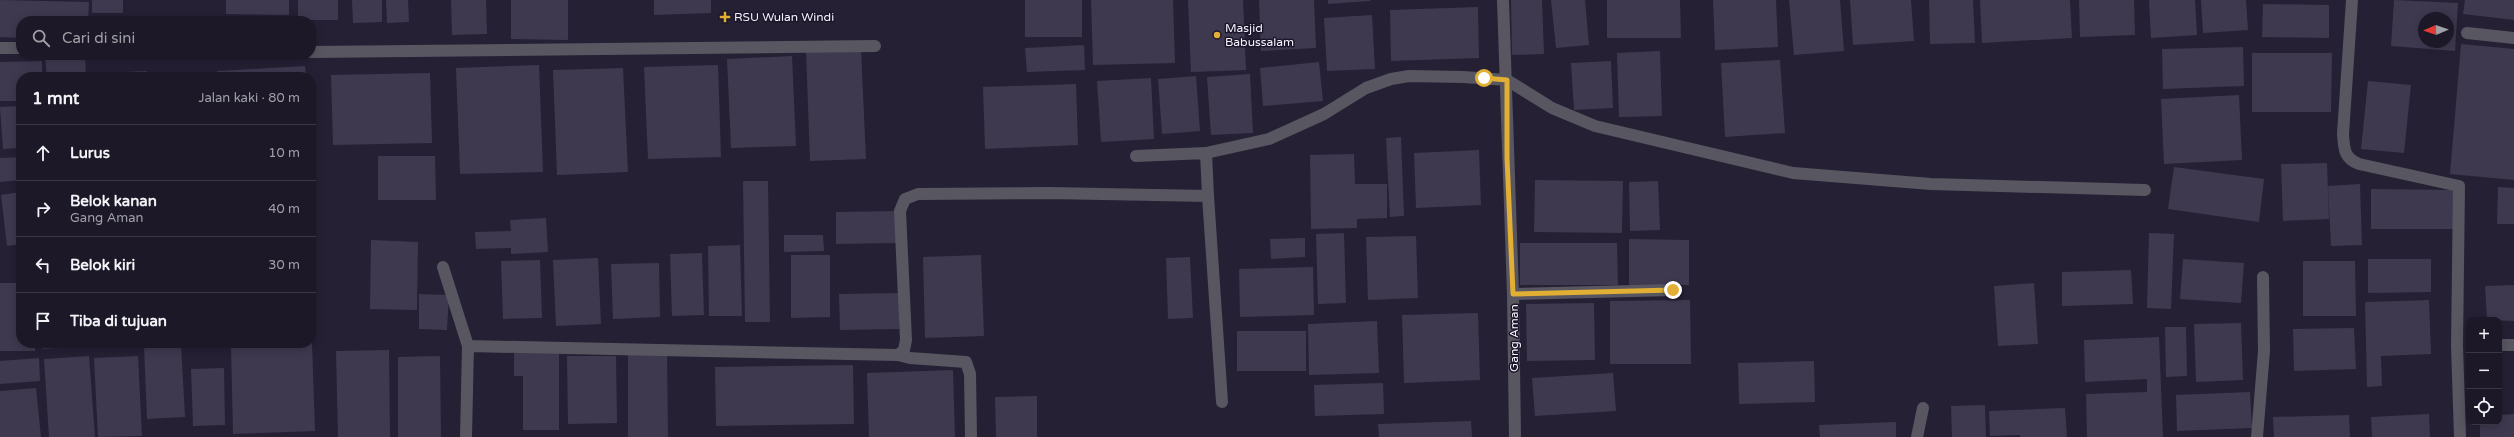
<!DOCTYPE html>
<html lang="id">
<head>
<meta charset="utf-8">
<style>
  body { margin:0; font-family:"Varela Round",sans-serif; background:#292533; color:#f1f3f6 }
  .controls { position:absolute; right:12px; bottom:12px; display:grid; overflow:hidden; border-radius:8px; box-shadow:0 2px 10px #0003 }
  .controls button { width:36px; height:36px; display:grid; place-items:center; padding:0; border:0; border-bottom:1px solid #3a3744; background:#1c1827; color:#f1f3f6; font:20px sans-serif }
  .compass { position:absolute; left:2418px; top:12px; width:36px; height:36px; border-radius:50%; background:#1c1827; box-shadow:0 2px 10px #0003; rotate:268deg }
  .stop { position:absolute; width:12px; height:12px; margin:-9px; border:3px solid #e1af34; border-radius:50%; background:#fff }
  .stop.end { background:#e1af34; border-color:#fff; box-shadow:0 1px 4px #0008 }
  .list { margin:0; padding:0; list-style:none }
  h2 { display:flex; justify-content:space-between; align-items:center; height:52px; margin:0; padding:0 16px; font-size:17px }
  h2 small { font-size:13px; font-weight:400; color:#a0a0a7 }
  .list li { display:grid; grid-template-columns:26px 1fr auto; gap:12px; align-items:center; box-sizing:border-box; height:56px; padding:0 16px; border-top:1px solid #3a3744 }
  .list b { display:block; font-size:15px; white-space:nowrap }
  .list p { margin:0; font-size:13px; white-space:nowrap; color:#a0a0a7 }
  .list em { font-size:13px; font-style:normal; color:#a0a0a7 }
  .icon { flex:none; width:22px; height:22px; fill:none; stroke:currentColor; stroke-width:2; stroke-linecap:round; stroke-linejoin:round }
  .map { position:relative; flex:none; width:2514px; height:437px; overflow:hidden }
  .search { position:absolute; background:#1c1827; box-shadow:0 2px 10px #0003; left:16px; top:16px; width:300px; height:44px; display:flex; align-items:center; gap:10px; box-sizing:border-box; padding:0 14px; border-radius:16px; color:#a0a0a7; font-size:15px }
  .panel { position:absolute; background:#1c1827; box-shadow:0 2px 10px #0003; left:16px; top:72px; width:300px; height:276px; border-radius:16px }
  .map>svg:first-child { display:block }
  .building { fill:#3e394f; fill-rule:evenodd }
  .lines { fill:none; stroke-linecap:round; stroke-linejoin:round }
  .minor { stroke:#585661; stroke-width:12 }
  .route { stroke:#e1af34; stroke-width:5 }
  .poi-dot { fill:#e1af34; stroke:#1c162a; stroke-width:1.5 }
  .labels { text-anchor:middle; stroke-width:3; stroke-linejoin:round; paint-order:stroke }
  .poi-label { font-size:12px; fill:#f5f2fe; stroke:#1c162a; text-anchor:start }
  .street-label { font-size:12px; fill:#f5f2fe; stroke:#1c162a }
</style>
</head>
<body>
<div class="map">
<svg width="2514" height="437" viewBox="0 0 2514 437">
  <rect width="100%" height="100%" fill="#252034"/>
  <path class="building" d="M0 0 89 2 88 21H21V38L0 37Z
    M92 0H123V13H92Z
    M226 0H289V15L226 14Z
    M298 0H338V20H298Z
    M352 0H382V22L353 23Z
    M386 0H408L409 22 387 23Z
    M451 0H486L487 34 452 35Z
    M511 0H568V40L511 39Z
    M654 0H711V13L654 15Z
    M1025 0H1082V37H1025Z
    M1091 0H1173L1175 63 1093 65Z
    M1188 0H1243L1246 70 1191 72Z
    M1259 0H1314L1316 48 1261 51Z
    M1328 0H1370V1L1328 4Z
    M1511 0H1542L1544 54 1512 55Z
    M1551 0H1585L1589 45 1556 48Z
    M1607 0H1680L1681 38H1607Z
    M1713 0H1776L1778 47 1715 50Z
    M1789 0H1840L1844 51 1794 55Z
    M1850 0H1911L1914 41 1853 45Z
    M1929 0H1973L1975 43 1930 44Z
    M1980 0H2070L2072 38 1982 43Z
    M2079 0H2134L2135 35 2080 37Z
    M2149 0H2195L2197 35 2151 38Z
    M2201 0H2246L2248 30 2203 33Z
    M2394 0 2458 3 2455 51 2391 46ZM2424 18H2448V42H2424Z
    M2465 0H2514V20L2463 14Z
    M2263 4 2329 5V38L2262 37Z
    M1478 7 1479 58 1391 61 1390 10Z
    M1372 15 1375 69 1327 71 1324 18Z
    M2461 44 2514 49V180L2450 174Z
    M1084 45 1085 70 1027 72 1025 48Z
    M2243 47 2244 86 2163 89 2162 49Z
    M861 49 866 159 810 161 806 51Z
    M1660 51 1662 116 1619 117 1617 53Z
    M2252 53H2332L2331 112H2252Z
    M85 55 86 77H47L45 57Z
    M792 56 796 146 731 148 727 59Z
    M1780 60 1785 133 1725 137 1721 63Z
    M42 61V77H21V101H0V62Z
    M1611 61 1613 108 1574 110 1571 63Z
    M1319 62 1323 101 1263 106 1260 68Z
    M539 65 543 172 460 174 456 68Z
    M718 65 721 157 648 159 644 67Z
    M305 66 306 77H217V71Z
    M623 68 628 172 557 175 553 70Z
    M147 71V77H99V73Z
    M430 73 432 143 333 145 331 75Z
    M1250 74 1253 133 1211 135 1207 77Z
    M1196 76 1200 131 1162 134 1158 79Z
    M1151 78 1154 139 1101 142 1097 81Z
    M2368 81 2411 85 2404 153 2361 149Z
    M1076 84 1078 145 985 149 983 87Z
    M2239 95 2242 160 2164 164 2161 99Z
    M21 106V148L3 149 0 107Z
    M1401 137 1404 216 1390 217 1386 138Z
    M1479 150 1481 205 1416 208 1414 153Z
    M1354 154 1355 184H1387V218L1357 219V228L1311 229 1310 155Z
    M378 156H435L436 200H378Z
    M21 157V180L0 182V158Z
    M2327 163 2329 219 2283 221 2281 164Z
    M2174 167 2264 179 2259 222 2168 209Z
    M1535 180 1623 181 1622 233 1534 232Z
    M743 181H768L770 322H745Z
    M1658 181 1660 230 1630 231 1629 182Z
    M2360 184 2362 245 2331 246 2328 186Z
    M2498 187 2514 188V224H2497Z
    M2371 189 2455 190V229H2371Z
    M21 192V244L7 246 1 195Z
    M899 211V243L836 244V212Z
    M546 218 548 252 511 254V248L476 249 475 232 511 231 510 220Z
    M1344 233 1346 303 1318 304 1316 234Z
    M2149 233 2174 234 2171 309 2147 308Z
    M784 235H823L824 251 784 252Z
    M1416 236 1418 298 1368 300 1366 237Z
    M1305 238V257L1271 259 1270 239Z
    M1629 239 1689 240V285H1629Z
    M371 240 418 242 417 310 370 309Z
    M1520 243H1617L1618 285H1520Z
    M740 245 742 316H709L708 246Z
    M702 253 704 315 672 316 670 254Z
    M791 255H830V317L791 318Z
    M981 255 984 336 925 338 923 257Z
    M1190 257 1193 318 1168 319 1166 258Z
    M598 258 601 324 556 326 553 260Z
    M2183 259 2244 263 2241 303 2180 299Z
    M2368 259H2431V292L2368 293Z
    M540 260 542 318 503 319 501 261Z
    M2303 261H2355L2356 316H2303Z
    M659 263 660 317 613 319 611 264Z
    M1313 267 1314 315 1240 317 1239 269Z
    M2131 270 2133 304 2062 306V272Z
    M0 283H21V343H35V351H0Z
    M2034 283 2038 344 1998 346 1994 286Z
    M2514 285V321L2487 320 2485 286Z
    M899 293V329L840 330 839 294Z
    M419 294 449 295 447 330 419 329Z
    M1690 300 1691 364H1610V301Z
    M2429 300 2431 354 2381 356 2382 386 2367 387 2365 302Z
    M1594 303 1595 360 1527 361 1526 304Z
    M1478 313 1480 380 1404 383 1402 315Z
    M1377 321 1379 373 1309 375 1308 324Z
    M2241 323 2243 380 2196 382 2194 324Z
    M2165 327H2186L2187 376 2166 377Z
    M2354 328 2356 369 2294 371 2293 329Z
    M1237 331H1306V371H1237Z
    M2159 337 2163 437H2087L2086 394 2147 392V379L2085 382 2084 340Z
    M42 343H57V348L43 349Z
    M312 343 315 431 233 434 231 345Z
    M181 344 185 417 147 419 144 346Z
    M389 350 390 437H338L336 351Z
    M514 353H559V430H523V376H514Z
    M667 353 668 437H628V354Z
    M89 356 95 437H49L44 359Z
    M138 356 142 436 98 437 94 358Z
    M440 356 441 437H398V357Z
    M567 356H616L617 423 568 424Z
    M39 358 40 381 0 384V361Z
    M1814 361 1815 402 1739 404 1738 363Z
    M853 365 854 424 716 426 715 367Z
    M224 368 225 425 193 426 191 369Z
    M953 370 955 437H869L867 373Z
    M1613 373 1616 411 1535 416 1532 378Z
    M1383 383 1384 414 1315 416 1314 385Z
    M36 388 41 437H0V391Z
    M2250 392 2252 428 2177 431 2176 395Z
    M1037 396V437H996L995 397Z
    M1985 405 1986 437H1952L1951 406Z
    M2065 408 2067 437H2020V435L1990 436 1989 411Z
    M2429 414 2430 437H2372L2371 417Z
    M2514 414V437H2480V422H2499V415Z
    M2349 415 2350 437H2274L2273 417Z
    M1471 421 1472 437H1379L1378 424Z
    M1896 422V437H1820L1819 425Z"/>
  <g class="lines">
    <path class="minor" d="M1503 0 1513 294 1515 437
      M2352 0 2343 134C2344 149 2344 158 2359 164L2459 186 2457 346 2460 437
      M2467 33 2514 38
      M0 48H21
      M311 52 875 46
      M1136 156 1206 153
      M1208 196 1222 402
      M443 267 468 346 466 437
      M1513 294 1673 290
      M2499 345H2514
      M468 346 898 355 904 350 906 340 900 211 905 199 918 194 1050 193 1208 196 1206 153 1269 139 1324 114 1366 88 1391 79 1409 76 1463 77 1507 80 1552 108 1595 126 1793 173 1931 184 2145 190
      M898 355 910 358 966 362 970 374 971 437
      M1917 437 1923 408
      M2257 437 2264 351 2263 277"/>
  </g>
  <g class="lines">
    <path class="route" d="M1484 78 1507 80V158L1513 294 1673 290"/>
  </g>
  <g class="poi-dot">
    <path d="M723 11h4v4h4v4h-4v4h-4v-4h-4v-4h4z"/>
    <circle cx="1217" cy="35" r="4"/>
  </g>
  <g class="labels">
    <g class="poi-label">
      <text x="734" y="21">RSU Wulan Windi</text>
      <text x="1225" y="32">Masjid<tspan x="1225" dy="14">Babussalam</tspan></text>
    </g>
    <g class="street-label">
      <text transform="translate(1514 338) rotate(-90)" y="4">Gang Aman</text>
    </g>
  </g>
</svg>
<div class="controls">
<button>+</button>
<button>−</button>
<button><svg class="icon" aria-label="locate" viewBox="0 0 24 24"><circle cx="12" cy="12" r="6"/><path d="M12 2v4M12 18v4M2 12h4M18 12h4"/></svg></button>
</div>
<svg class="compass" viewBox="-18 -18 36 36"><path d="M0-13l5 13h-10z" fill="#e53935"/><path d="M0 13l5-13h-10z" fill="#a0a0a7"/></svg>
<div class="stop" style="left:1484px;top:78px"></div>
<div class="stop end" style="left:1673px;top:290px"></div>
<div class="search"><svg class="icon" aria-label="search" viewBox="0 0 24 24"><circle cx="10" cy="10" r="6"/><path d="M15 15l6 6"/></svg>Cari di sini</div>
<section class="panel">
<h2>1 mnt<small>Jalan kaki · 80 m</small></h2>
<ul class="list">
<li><svg class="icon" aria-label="ahead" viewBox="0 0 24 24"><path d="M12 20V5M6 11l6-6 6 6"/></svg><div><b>Lurus</b></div><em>10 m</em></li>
<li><svg class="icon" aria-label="right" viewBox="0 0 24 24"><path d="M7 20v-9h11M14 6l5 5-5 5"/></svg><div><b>Belok kanan</b><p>Gang Aman</p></div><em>40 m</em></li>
<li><svg class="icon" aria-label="left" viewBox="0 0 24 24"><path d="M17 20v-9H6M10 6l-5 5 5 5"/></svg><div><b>Belok kiri</b></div><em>30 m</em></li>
<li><svg class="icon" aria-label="arrive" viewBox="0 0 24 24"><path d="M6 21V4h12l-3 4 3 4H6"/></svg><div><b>Tiba di tujuan</b></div></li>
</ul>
</section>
</div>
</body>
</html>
